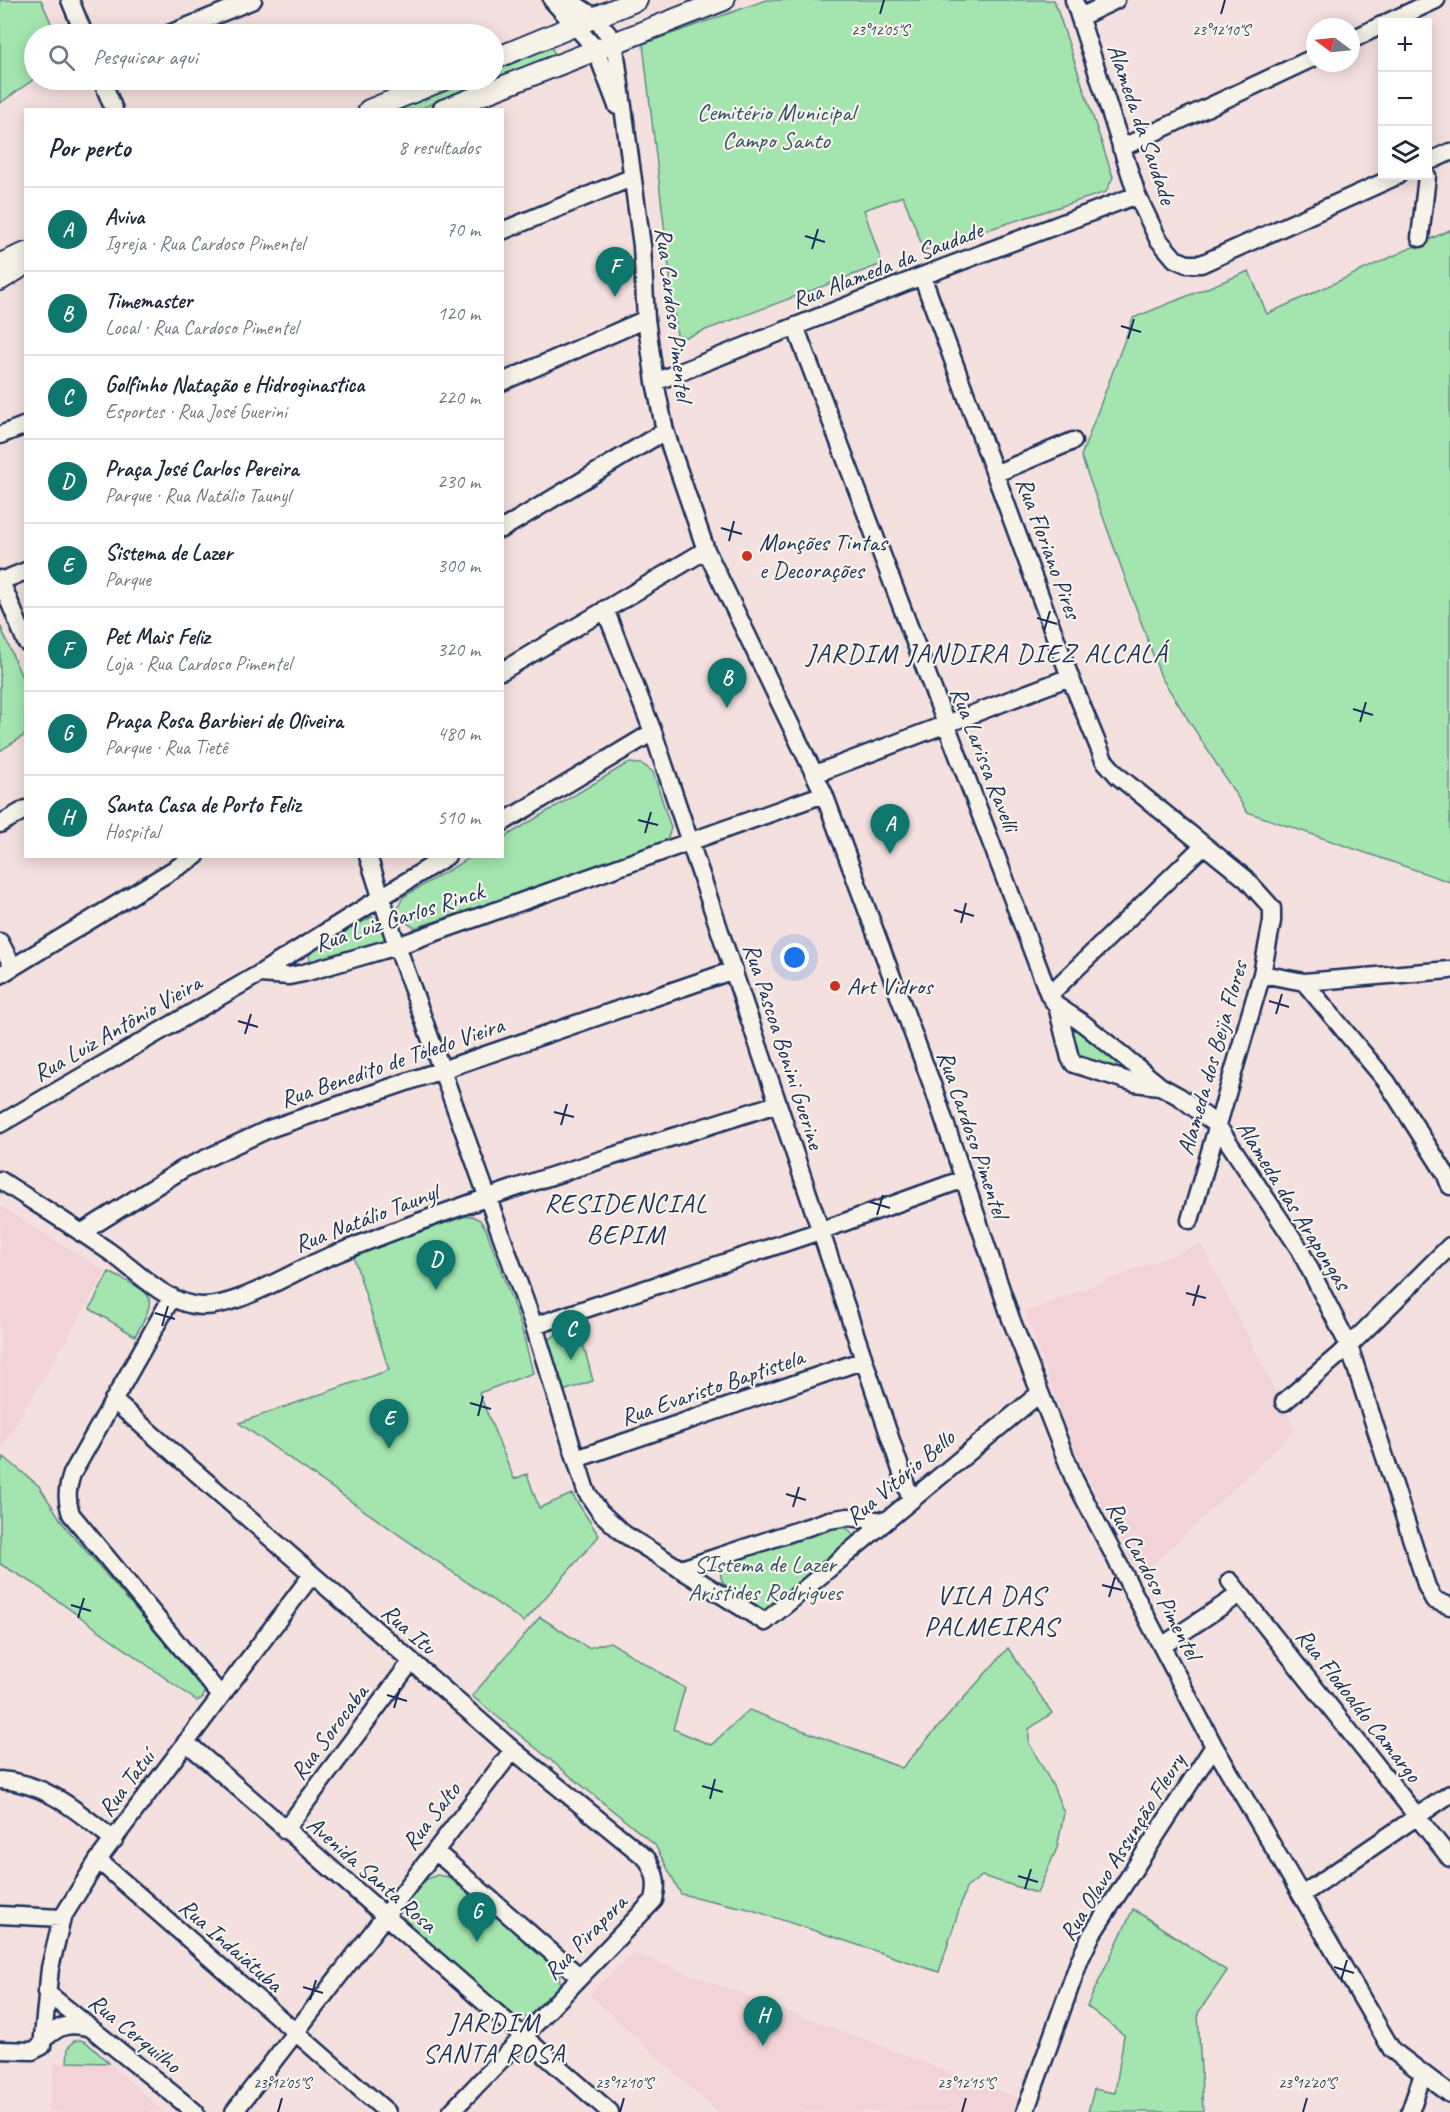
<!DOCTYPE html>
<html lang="pt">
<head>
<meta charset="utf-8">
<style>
  body { margin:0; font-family:Caveat,sans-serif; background:#f6f6f7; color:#1f2937 }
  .controls { position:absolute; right:18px; top:18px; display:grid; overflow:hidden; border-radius:0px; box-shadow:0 3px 15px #0003 }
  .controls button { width:54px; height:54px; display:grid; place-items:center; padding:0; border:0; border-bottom:2px solid #e0e1e3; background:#fff; color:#1f2937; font:30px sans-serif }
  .compass { position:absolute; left:1306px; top:18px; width:54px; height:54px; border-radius:50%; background:#fff; box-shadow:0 3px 15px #0003; rotate:286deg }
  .you { position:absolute; left:795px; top:958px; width:21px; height:21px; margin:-15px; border:4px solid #fff; border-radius:50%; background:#1a73e8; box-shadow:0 0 0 9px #1a73e833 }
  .badge { display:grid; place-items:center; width:39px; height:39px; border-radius:50%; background:#0f766e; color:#fff; font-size:20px; font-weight:700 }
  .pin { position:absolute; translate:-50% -50px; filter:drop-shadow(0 2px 3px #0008) }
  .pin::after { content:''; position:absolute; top:32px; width:21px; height:18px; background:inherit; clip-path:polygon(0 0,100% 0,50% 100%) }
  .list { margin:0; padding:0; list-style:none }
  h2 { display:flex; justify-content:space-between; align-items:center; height:78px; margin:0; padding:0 24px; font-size:26px }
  h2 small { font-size:20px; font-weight:400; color:#747a83 }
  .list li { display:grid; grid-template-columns:39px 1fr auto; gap:18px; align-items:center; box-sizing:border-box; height:84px; padding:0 24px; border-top:2px solid #e0e1e3 }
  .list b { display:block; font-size:22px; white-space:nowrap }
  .list p { margin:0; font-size:20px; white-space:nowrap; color:#747a83 }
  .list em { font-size:20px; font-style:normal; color:#747a83 }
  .icon { flex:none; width:33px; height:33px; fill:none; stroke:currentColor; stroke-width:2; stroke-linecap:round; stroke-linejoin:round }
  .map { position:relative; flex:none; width:1450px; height:2112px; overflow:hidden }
  .search { position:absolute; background:#fff; box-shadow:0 3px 15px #0003; left:24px; top:24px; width:480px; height:66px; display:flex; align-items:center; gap:15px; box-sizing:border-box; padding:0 21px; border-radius:33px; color:#747a83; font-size:22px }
  .panel { position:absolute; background:#fff; box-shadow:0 3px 15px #0003; left:24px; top:108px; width:480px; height:750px; border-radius:0px }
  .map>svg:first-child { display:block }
  .built { fill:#f2d3d8 }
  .green { fill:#a4e5af; stroke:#608a86; stroke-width:1.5 }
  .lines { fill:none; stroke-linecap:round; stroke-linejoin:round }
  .minor-casing { stroke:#1b2f5e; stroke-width:21 }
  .major-casing { stroke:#1b2f5e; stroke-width:24 }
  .minor { stroke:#f7f3e8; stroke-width:16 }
  .major { stroke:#f7f3e8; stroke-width:20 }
  .ticks { fill:none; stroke:#1b2f5e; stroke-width:2 }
  .poi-dot { fill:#c8321e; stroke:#f7f3e8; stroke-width:2 }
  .labels { text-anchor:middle; stroke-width:4.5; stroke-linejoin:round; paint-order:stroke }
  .park-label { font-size:24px; fill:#36536e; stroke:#f7f3e8 }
  .street-label { font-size:24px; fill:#1b2f5e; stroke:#f7f3e8 }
  .poi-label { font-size:24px; fill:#1b2f5e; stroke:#f7f3e8; text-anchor:start }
  .quarter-label { font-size:27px; letter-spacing:1.5px; fill:#1b2f5e; stroke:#f7f3e8 }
  .ticks-label { font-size:15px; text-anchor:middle; fill:#1b2f5e; stroke:#f7f3e8; stroke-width:4.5; stroke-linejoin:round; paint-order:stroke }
</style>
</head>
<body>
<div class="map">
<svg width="1450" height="2112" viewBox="0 0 1450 2112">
  <rect width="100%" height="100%" fill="#f4e0df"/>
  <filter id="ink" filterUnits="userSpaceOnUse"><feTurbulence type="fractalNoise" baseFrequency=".0167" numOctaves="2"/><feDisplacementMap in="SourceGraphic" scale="12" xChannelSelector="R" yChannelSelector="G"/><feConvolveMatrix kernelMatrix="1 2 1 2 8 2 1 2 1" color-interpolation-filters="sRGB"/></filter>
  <g filter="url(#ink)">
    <path class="built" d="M0 1206 106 1272 0 1451Z
      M1201 1244 1295 1430 1140 1577 1076 1455 1025 1312Z
      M634 1953 1018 2098 1012 2112H717L589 1994Z
      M67 2062 109 2063 164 2112H48L55 2063Z"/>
    <path class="green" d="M0 0H41L56 34H34V79L0 103Z
      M766 0H1054L1113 177 1106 192 924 250 903 196 864 210 882 264 687 337 677 336 643 44Z
      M551 47 555 54 494 79V70Z
      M471 80H492L419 109 398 110Z
      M1450 230V882L1247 812 1161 677 1081 456 1133 318 1249 271 1267 314Z
      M0 625 25 685V735L0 751Z
      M628 763 642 764 653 772 671 828 667 841 659 846 415 928 400 919 398 908 403 897 471 857 502 856 503 838Z
      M372 917 380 920 385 936 383 940 318 963 311 961 309 956 312 949Z
      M1074 1026 1129 1065 1131 1073 1081 1065 1069 1029Z
      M472 1216 480 1220 486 1229 521 1326 533 1373 479 1393 514 1479 527 1474 539 1508 572 1494 599 1536 524 1622 239 1423 389 1370 353 1255 463 1217Z
      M109 1272C150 1294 162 1290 135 1336L90 1309Z
      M579 1328 593 1381 563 1391 548 1340 557 1334Z
      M4 1457 39 1486 64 1525 205 1690 203 1698 197 1701 33 1583 0 1564V1465Z
      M835 1525C848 1527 855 1531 853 1545L764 1612C748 1602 703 1583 728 1560Z
      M540 1617 588 1648 610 1642 685 1688 673 1729 711 1745 749 1710 902 1768 1008 1648 1052 1713 1029 1729V1743L1053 1786 1064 1813 1057 1848 1037 1893 982 1876 966 1888 939 1972 749 1909 681 1894 655 1845 472 1696Z
      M437 1875 448 1877 558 1968C559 1974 561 1982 559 1987 554 2005 532 2022 515 2016L407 1925C395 1904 418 1881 437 1875Z
      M1133 1909 1227 1971 1198 2013 1203 2112H1088L1094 2089 1115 2093 1124 2035 1087 2006Z
      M80 2040 86 2042 109 2063 67 2062 68 2048 74 2041Z"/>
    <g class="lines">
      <g class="minor-casing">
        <path id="minor" d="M70 0 84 34
          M552 0 595 48 617 106
          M568 0 593 16 614 41 642 246 646 319 655 382 665 431 706 550 824 794 934 1090 1011 1319 1074 1479 1214 1746 1392 2050 1450 2094
          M1074 0 1137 195 1158 239 1175 259 1187 264H1201L1397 176
          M1080 17 1116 0
          M1388 22 1436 0
          M169 34 253 0
          M1351 40 1382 25
          M102 80 114 110
          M1121 148 1315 57
          M1428 162 1450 152
          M502 231 631 178
          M1420 238 1427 176
          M922 276 1070 677 1104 760 1118 776 1246 879 1272 908V921L1262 974 1190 1220
          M795 326 1049 995 1057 1006 1084 1024 1160 1086 1180 1097 1217 1125 1299 1248 1349 1346 1427 1587 1434 1600 1450 1606
          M502 382 646 319
          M655 382 922 276 1137 195
          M0 435 26 425
          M997 473 1073 441
          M502 529 665 431
          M0 579 26 642
          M1 581 26 571
          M605 609 653 732 911 1500
          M502 671 706 550
          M815 774 1070 677
          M502 823 653 732
          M0 824 26 809
          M368 856 397 946 534 1326 586 1491 600 1512 624 1534 765 1622 1040 1393
          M0 942 13 967
          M259 974 289 976 304 973 397 946 824 794
          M1262 974 1304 982 1450 970
          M0 975 196 856
          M1304 982 1387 1082 1445 1173 1450 1186
          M1049 995 1204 845
          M1057 1006 1070 1058 1074 1064 1135 1083 1159 1086
          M0 1124 259 974 447 856
          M0 1180C37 1204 74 1227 110 1252 135 1270 162 1299 193 1305 230 1313 293 1271 328 1257 475 1197 627 1152 777 1104
          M81 1233 183 1169 269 1129 734 970
          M172 1297 72 1474C67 1489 66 1499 71 1514L221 1696
          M534 1326 820 1231 964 1179
          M113 1400 513 1750 647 1859C656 1874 658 1883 654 1900L451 2112
          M1284 1402 1349 1346 1450 1246
          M576 1459 864 1360
          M681 1569 829 1520 848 1517 885 1521
          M1230 1581 1450 1858
          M1162 1646 1240 1594
          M186 1742 610 2112
          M0 1780C47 1783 78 1812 114 1840
          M285 1830 411 1662
          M435 1851 579 1976
          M98 1860 387 2112
          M1303 1894 1450 1794
          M0 1915 62 1918
          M46 1992 195 2112
          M45 2038C60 2025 69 2023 88 2027
          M0 2050 32 2051 42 2046 50 1968 62 1918 98 1860 311 1576
          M234 2112 513 1750
          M1025 2112 1080 1959 1092 1934 1214 1746
          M1410 2112 1423 2074"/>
      </g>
      <g class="major-casing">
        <path id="major" d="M494 59 637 0
          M369 110 443 80
          M443 110 724 0
          M0 264 26 253
          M0 280 18 269V256"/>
      </g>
      <use href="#minor" class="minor"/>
      <use href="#major" class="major"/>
    </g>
  </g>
  <path class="ticks" d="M880 14 884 0M1221 14 1225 0M805 236 825 242M812 249 818 229M1121 326 1141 332M1128 339 1134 319M721 528 742 534M729 541 734 521M1037 618 1057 624M1044 631 1050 611M1353 709 1373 715M1360 722 1366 702M638 820 658 825M645 833 651 812M954 910 974 916M961 923 966 903M1269 1001 1289 1007M1276 1014 1282 994M238 1021 258 1027M245 1034 251 1014M554 1112 574 1117M561 1125 567 1104M870 1202 890 1208M877 1215 883 1195M1186 1293 1206 1298M1193 1306 1199 1285M155 1313 175 1319M162 1326 168 1306M470 1403 491 1409M478 1416 483 1396M786 1494 806 1500M793 1507 799 1487M1102 1585 1122 1590M1109 1597 1115 1577M71 1605 91 1611M78 1618 84 1598M387 1695 407 1701M394 1708 400 1688M702 1786 723 1792M710 1799 715 1779M1018 1876 1038 1882M1025 1889 1031 1869M1334 1967 1354 1973M1341 1980 1347 1960M303 1987 323 1993M310 2000 316 1980M278 2112 282 2098M620 2112 624 2098M962 2112 966 2098M1303 2112 1307 2098"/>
  <g class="poi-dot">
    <circle cx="747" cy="556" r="6"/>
    <circle cx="835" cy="986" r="6"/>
  </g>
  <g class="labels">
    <g class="park-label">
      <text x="776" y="120">Cemitério Municipal<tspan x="776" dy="28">Campo Santo</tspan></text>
      <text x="765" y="1572">SIstema de Lazer<tspan x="765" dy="28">Aristides Rodrigues</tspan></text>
    </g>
    <g class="street-label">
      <text transform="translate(1142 124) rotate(71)" y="8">Alameda da Saudade</text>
      <text transform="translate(887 265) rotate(-21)" y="8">Rua Alameda da Saudade</text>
      <text transform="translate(674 314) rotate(83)" y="8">Rua Cardoso Pimentel</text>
      <text transform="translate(1049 548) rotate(70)" y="8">Rua Floriano Pires</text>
      <text transform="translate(985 759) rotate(69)" y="8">Rua Larissa Ravelli</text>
      <text transform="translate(399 917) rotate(-18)" y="8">Rua Luiz Carlos Rinck</text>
      <text transform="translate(117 1028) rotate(-30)" y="8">Rua Luiz Antônio Vieira</text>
      <text transform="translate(784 1046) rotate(72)" y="8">Rua Pascoa Bonini Guerine</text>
      <text transform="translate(1212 1058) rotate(-74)" y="8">Alameda dos Beija Flores</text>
      <text transform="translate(392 1062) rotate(-19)" y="8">Rua Benedito de Toledo Vieira</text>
      <text transform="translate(973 1134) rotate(71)" y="8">Rua Cardoso Pimentel</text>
      <text transform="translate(1294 1205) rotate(58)" y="8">Alameda das Arapongas</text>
      <text transform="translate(366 1218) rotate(-21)" y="8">Rua Natálio Taunyl</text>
      <text transform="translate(712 1387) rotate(-19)" y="8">Rua Evaristo Baptistela</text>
      <text transform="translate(900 1477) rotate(-40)" y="8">Rua Vitório Bello</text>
      <text transform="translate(1154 1580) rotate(62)" y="8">Rua Cardoso Pimentel</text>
      <text transform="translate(409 1629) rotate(41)" y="8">Rua Itu</text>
      <text transform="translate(1359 1705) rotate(52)" y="8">Rua Flodoaldo Camargo</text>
      <text transform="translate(329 1732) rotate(-53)" y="8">Rua Sorocaba</text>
      <text transform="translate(126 1783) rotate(-53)" y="8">Rua Tatuí</text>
      <text transform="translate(431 1816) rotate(-52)" y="8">Rua Salto</text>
      <text transform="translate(1122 1847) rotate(-58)" y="8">Rua Olavo Assunção Fleury</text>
      <text transform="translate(372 1874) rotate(41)" y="8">Avenida Santa Rosa</text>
      <text transform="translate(585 1937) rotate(-46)" y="8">Rua Pirapora</text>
      <text transform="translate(231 1945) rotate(41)" y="8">Rua Indaiátuba</text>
      <text transform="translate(135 2033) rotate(39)" y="8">Rua Cerquilho</text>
    </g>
    <g class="poi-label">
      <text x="759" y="550">Monções Tintas<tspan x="759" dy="28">e Decorações</tspan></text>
      <text x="847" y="994">Art Vidros</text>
    </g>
    <g class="quarter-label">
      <text x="987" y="662">JARDIM JANDIRA DIEZ ALCALÁ</text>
      <text x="626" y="1212">RESIDENCIAL<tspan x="626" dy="31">BEPIM</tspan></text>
      <text x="991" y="1604">VILA DAS<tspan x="991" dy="31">PALMEIRAS</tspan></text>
      <text x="494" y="2031">JARDIM<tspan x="494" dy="31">SANTA ROSA</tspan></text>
    </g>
  </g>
  <g class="ticks-label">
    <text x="880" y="35">23°12'05"S</text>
    <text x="1221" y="35">23°12'10"S</text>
    <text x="282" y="2088">23°12'05"S</text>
    <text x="624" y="2088">23°12'10"S</text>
    <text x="966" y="2088">23°12'15"S</text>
    <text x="1307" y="2088">23°12'20"S</text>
  </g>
</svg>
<div class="controls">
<button>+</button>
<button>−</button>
<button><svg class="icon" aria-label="layers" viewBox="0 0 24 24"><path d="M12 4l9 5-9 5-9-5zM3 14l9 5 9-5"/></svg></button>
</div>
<svg class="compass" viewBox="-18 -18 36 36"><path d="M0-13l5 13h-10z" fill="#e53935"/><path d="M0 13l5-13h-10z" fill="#747a83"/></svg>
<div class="you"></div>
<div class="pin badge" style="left:890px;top:854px">A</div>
<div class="pin badge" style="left:727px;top:708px">B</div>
<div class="pin badge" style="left:571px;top:1360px">C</div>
<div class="pin badge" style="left:436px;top:1290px">D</div>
<div class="pin badge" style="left:389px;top:1449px">E</div>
<div class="pin badge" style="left:615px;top:297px">F</div>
<div class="pin badge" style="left:477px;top:1942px">G</div>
<div class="pin badge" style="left:763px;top:2046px">H</div>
<div class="search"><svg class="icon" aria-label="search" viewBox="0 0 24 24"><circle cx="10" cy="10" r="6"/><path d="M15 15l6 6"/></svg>Pesquisar aqui</div>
<section class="panel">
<h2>Por perto<small>8 resultados</small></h2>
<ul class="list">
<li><span class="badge">A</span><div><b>Aviva</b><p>Igreja · Rua Cardoso Pimentel</p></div><em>70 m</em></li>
<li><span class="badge">B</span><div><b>Timemaster</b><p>Local · Rua Cardoso Pimentel</p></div><em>120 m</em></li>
<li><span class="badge">C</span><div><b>Golfinho Natação e Hidroginastica</b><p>Esportes · Rua José Guerini</p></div><em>220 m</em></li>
<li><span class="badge">D</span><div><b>Praça José Carlos Pereira</b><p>Parque · Rua Natálio Taunyl</p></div><em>230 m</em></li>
<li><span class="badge">E</span><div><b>Sistema de Lazer</b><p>Parque</p></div><em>300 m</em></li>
<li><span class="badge">F</span><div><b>Pet Mais Feliz</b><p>Loja · Rua Cardoso Pimentel</p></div><em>320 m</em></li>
<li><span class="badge">G</span><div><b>Praça Rosa Barbieri de Oliveira</b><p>Parque · Rua Tietê</p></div><em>480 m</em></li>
<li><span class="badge">H</span><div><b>Santa Casa de Porto Feliz</b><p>Hospital</p></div><em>510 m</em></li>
</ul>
</section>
</div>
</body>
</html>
